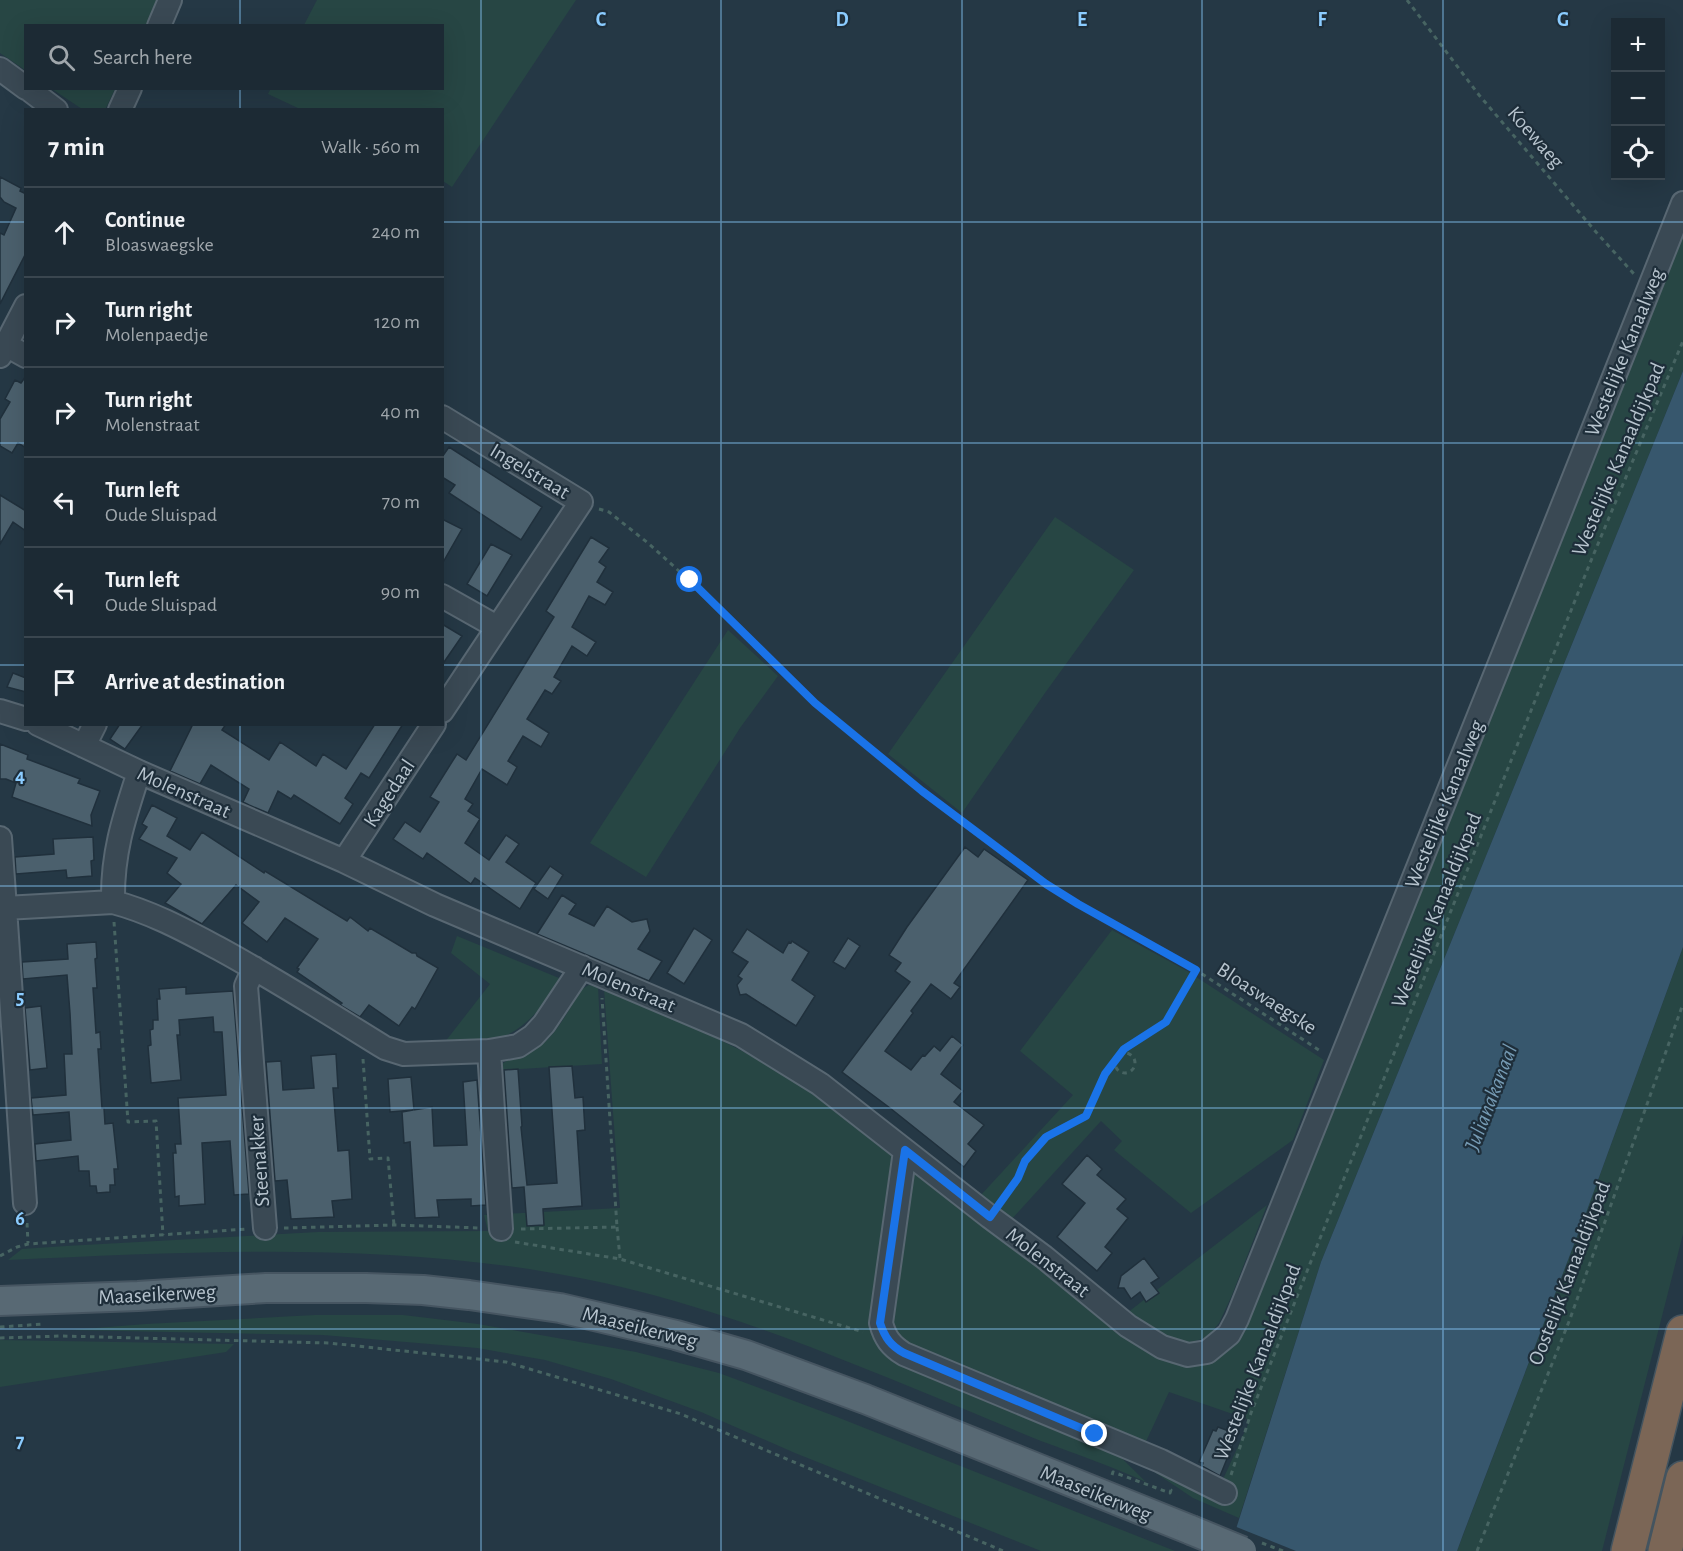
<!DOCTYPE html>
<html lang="en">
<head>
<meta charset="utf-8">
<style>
  body { margin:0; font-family:"Alegreya Sans",sans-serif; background:#25323c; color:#f1f3f6 }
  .controls { position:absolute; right:18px; top:18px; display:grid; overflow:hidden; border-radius:0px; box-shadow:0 6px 24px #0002 }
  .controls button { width:54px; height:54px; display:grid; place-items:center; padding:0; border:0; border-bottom:2px solid #3a464f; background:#1c2a34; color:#f1f3f6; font:30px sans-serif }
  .stop { position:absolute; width:18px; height:18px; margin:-14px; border:4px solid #1a73e8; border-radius:50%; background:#fff }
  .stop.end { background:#1a73e8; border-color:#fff; box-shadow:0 2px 6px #0008 }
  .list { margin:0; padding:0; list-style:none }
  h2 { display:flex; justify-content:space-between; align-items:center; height:78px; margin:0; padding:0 24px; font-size:26px }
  h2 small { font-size:20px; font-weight:400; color:#a0a7ac }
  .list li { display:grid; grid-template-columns:39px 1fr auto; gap:18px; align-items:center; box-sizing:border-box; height:90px; padding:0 24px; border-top:2px solid #3a464f }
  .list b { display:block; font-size:22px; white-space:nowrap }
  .list p { margin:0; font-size:20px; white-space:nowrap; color:#a0a7ac }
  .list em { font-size:20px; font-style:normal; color:#a0a7ac }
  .icon { flex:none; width:33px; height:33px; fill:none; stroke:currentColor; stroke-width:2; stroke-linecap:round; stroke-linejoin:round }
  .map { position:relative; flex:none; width:1683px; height:1551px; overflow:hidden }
  .search { position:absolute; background:#1c2a34; box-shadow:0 6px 24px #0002; left:24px; top:24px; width:420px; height:66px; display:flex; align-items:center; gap:15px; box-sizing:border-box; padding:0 21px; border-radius:0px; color:#a0a7ac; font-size:22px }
  .panel { position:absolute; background:#1c2a34; box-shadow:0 6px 24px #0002; left:24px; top:108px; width:420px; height:618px; border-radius:0px }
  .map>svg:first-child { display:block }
  .green { fill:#274644 }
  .water { fill:#37576d }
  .pier { fill:#253845 }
  .building { fill:#4b606d; stroke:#20303c; stroke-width:1.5 }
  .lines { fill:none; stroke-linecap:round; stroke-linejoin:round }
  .minor-casing { stroke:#586772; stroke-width:26 }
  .major-casing { stroke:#465561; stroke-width:32 }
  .highway-casing { stroke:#44545f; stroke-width:36 }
  .path { stroke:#476462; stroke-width:3; stroke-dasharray:4.5 4.5; stroke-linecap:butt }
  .minor { stroke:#3a4954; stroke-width:22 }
  .major { stroke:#586974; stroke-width:28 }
  .highway { stroke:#7b6656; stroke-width:33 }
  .major-bridge-casing { stroke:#465561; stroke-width:32; stroke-linecap:butt }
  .path-bridge { stroke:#476462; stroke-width:3; stroke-dasharray:4.5 4.5; stroke-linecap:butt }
  .major-bridge { stroke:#586974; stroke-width:28 }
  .route { stroke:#1a73e8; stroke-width:8 }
  .grid { fill:none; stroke:#8bccff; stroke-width:1.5; stroke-opacity:0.55 }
  .labels { text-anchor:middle; stroke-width:4.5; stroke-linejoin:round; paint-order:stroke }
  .street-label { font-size:21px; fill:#b7c4ce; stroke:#1e2e3a }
  .water-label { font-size:22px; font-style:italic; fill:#759ab3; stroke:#1e2e3a }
  .grid-label { font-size:20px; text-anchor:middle; font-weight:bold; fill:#8bccff; stroke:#1e2e3a; stroke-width:4.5; stroke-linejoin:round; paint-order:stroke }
</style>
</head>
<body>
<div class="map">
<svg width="1683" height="1551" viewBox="0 0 1683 1551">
  <rect width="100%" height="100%" fill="#253845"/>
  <path class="green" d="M0 0H160L147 25 26 26 25 70 0 53Z
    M317 0H576L452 187 443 181 442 110 300 109 268 94 271 88H442V26L304 25Z
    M52 89H115L105 110 82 109Z
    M1683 221V371L1321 1262 1239 1518 1193 1498 1120 1449 1214 1499 1250 1420 1169 1392 1142 1450 1091 1428 1146 1482C1111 1466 1076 1454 1041 1441 1014 1430 986 1418 959 1407 837 1357 715 1305 585 1279 396 1241 200 1251 8 1260L22 1249 66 1246 318 1232 488 1231 484 1215 620 1208 604 989 648 1004 800 1080 979 1219 1111 1326 1216 1350Z
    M1055 517 1134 570 1045 693 962 813 888 754Z
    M728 630 778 676 740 728 646 877 590 843Z
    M1112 930 1187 971 1324 1060 1293 1140 1191 1213 1114 1150 1122 1141 1101 1121 1011 1220 980 1196 1073 1095 1020 1051Z
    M457 936 559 978V987C543 1006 526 1027 503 1037 484 1045 461 1045 441 1047L490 984 451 953Z
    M1683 947V1234L1602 1551H1457L1586 1213Z
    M589 985 598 987 602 1064 502 1070V1064C513 1056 528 1054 540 1046 557 1034 570 1007 582 989Z
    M1267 1205 1232 1295 1219 1323 1210 1334 1202 1339 1191 1342H1172L1127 1313Z
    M315 1315H403L478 1324 636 1352 719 1373 837 1417 1175 1551H1041L795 1453 701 1412 611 1379 545 1360 477 1348 323 1335 70 1330 146 1324Z
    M0 1340 234 1344 226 1352 0 1387Z"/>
  <path class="water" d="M1683 371V947L1586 1213 1464 1532 1457 1551H1229L1321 1262Z"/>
  <path class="pier" d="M1234 1526 1296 1551H1226Z"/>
  <path class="building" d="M0 177 21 188 20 191 24 193 26 189V253L0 304V233L4 235 16 208 4 202 0 197Z
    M26 376V448L18 443 12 453 0 446V419L10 402 5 399 15 380 21 383Z
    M449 447 542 507 521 540 449 493 455 485 442 477V457Z
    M0 495 26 511V531L13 522 0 544Z
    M442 519 462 529 442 564Z
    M591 537 609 548 599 562 606 567 597 582 613 592 605 605 589 596 572 627 596 642 587 656 572 646 554 677 561 681 552 694 545 690 527 719 549 733 541 747 523 736 508 761 517 767 507 785 482 769 465 799 473 804 468 811 480 819 465 843 489 860 506 835 519 844 506 862 536 883 520 909 475 878 471 884 427 853 423 859 393 839 405 822 420 832 439 802 430 797 457 754 466 760 519 674 554 617 546 611Z
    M491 544 512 555 487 596 467 584Z
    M442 624 462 636 442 665Z
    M13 673 26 678V692L7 687Z
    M120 724H143L125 749 110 739Z
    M193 724H226L222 730 269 760 280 742 316 766 323 754 346 769 375 724H403L369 778 361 773 345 798 353 804 340 824 294 795 291 799 278 791 268 813 249 805 243 802 249 789 211 765 200 784 170 771Z
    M0 744 28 755 27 759 80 779 78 783 100 791 91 815 92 826 12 797 16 783 6 779H0Z
    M152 805 177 818 167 836 190 850 202 832 264 873 265 871 347 921 350 917 368 931 370 928 412 953H416L417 956 438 968 415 1009 412 1007 399 1026 369 1005 360 1017 340 1005 342 1003 297 972 299 969 297 968 318 939 285 918 267 942 242 923 259 902 236 885 202 924 165 903 181 884 167 873 177 858 139 839 147 827 142 824Z
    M93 837 94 860 91 861 92 876 67 878 66 870 16 874 15 857 54 854 53 839Z
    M965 847 978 857 984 849 1028 880 954 983 960 987 951 999 931 984 911 1011 913 1013 885 1051 911 1070 923 1055 925 1056 934 1046 940 1051 952 1036 963 1045 941 1074 963 1091 954 1102 984 1125 968 1144 976 1151 964 1167 890 1108 842 1072 910 982 895 971 901 963 889 955 907 927Z
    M550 866 563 875 548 899 534 889Z
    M562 895 576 904 569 914 594 926 607 906 632 922 647 919 650 931 638 949 662 961 649 981 537 934Z
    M694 928 712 940 684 984 667 973Z
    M747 929 783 953 789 942 791 943 792 941 809 952 792 980 815 996 796 1026 746 994 740 995 737 985 742 979 738 976 748 962 732 952Z
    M848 938 860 946 845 969 833 962Z
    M96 942 97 958 95 959 97 988H93L96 1033 100 1032 101 1049H98L102 1108H104L105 1124 113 1123 118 1169H114L115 1185H110V1192L97 1193 96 1186H90L89 1171H79L78 1156 36 1161 35 1144 71 1140 69 1112 33 1115 31 1098 66 1095 64 1054H72L70 1013 67 975 23 979 22 962 68 959 67 944Z
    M186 987V994L233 991 249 1194 234 1195 230 1141 202 1143 205 1204 179 1206V1196L175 1197 173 1153H176L175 1144H181L178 1098 226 1095 222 1032H214L213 1017 179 1020 180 1035H177L181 1080 151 1083 148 1046 151 1045 150 1030 153 1029V1020H158L157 999H160L159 989Z
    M41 1006 47 1068 30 1070 25 1008Z
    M336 1054 338 1088H333L338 1151 349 1150 352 1199 332 1201 334 1217 291 1219 287 1180 275 1181 266 1062 281 1061 283 1090 314 1088 311 1056Z
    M572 1066 575 1098 583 1097 585 1130 577 1131 582 1206 543 1209 544 1225 527 1226 524 1187 512 1188 504 1070 518 1069 522 1126 521 1127 527 1185 557 1183 549 1067Z
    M411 1077 414 1110 432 1107 434 1146 467 1145 463 1082 477 1080 486 1205 471 1206V1199L437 1200 439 1217 415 1218 410 1142 404 1143 402 1112 413 1110 390 1112 388 1079Z
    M1087 1155 1102 1169 1097 1175 1126 1199 1117 1209 1128 1218 1105 1247 1112 1253 1097 1271 1057 1237 1085 1203 1062 1184Z
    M1144 1258 1159 1278 1151 1283 1159 1293 1146 1302 1140 1292 1131 1299 1124 1288H1118L1121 1276Z
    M1218 1427 1237 1434 1220 1476 1202 1466 1203 1463 1199 1462 1213 1430 1216 1431Z"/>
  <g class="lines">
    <g class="minor-casing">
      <path id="minor" d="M159 26 170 0
        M0 69 26 88
        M27 88 56 110
        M120 110 130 88
        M6 345 26 356
        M0 356 26 306
        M442 417 581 502 442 711
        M442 596 497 627
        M0 711 26 719
        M38 724 139 772 344 861 435 905 741 1035 820 1084 990 1217 1044 1257 1128 1326 1162 1347 1188 1355 1207 1352 1229 1334 1237 1319 1528 593 1683 203
        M84 746 95 724
        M139 772C124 818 112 853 113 902 151 912 184 930 218 948 275 979 330 1014 385 1048L404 1054 489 1051 518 1046 533 1036 544 1024 582 967
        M0 838 5 908
        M344 861 434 724
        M254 968 246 986 265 1228
        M489 1051 501 1229
        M905 1151 881 1323C885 1338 891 1346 904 1354L1161 1461 1225 1493
        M25 1203 5 908 113 902"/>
    </g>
    <g class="major-casing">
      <path id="major" d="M0 1301 138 1296 266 1288H366L423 1290 469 1295 560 1308 676 1335 746 1355 865 1399 1191 1530"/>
    </g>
    <g class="highway-casing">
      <path id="highway" d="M1628 1551 1683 1332
        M1665 1551 1683 1478"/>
    </g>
    <path class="path" d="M1407 0 1479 95 1596 232 1634 274
      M599 509 609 512 648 543 690 581 815 703 922 791 1046 884 1078 904 1196 970 1322 1052
      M114 922 128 1122 156 1121 163 1235
      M1115 1063a10 10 0 1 1 20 0a10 10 0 1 1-20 0Z
      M363 1059 370 1159 388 1158 394 1225
      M1001 1201 1018 1178 1025 1161 1046 1137 1086 1116 1105 1074 1124 1049 1166 1022 1195 971
      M27 1223 28 1243
      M617 1227 620 1258
      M284 1228 394 1225 481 1228
      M521 1229 617 1227 602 998
      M515 1242 620 1259 863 1332
      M0 1256 17 1247 28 1244 247 1229
      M0 1327 44 1324
      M0 1338 62 1336 329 1343 506 1362 681 1414 1003 1551
      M1112 1475 1113 1472 1170 1493 1171 1490 1168 1488
      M1231 1475 1251 1413 1319 1241 1590 563 1683 341
      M1477 1551 1570 1319 1683 1004"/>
    <use href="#minor" class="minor"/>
    <use href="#major" class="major"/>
    <use href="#highway" class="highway"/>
    <g class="major-bridge-casing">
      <path id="major-bridge" d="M1191 1530 1242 1551"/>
    </g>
    <path class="path-bridge" d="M1262 1543 1283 1551"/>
    <use href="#major-bridge" class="major-bridge"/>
  </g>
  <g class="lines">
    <path class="route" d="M690 580 815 703 922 791 1046 884 1078 904 1196 970 1166 1022 1124 1049 1105 1074 1086 1116 1046 1137 1025 1161 1018 1178 990 1217 905 1150 880 1323C885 1338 891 1346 904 1353L1095 1434"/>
  </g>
  <path class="grid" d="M240 0V26M481 0V1551M721 0V1551M962 0V1551M1202 0V1551M1443 0V1551M240 88V110M0 222H26M442 222H1683M0 443H26M442 443H1683M0 665H26M442 665H1683M240 724V1551M0 886H1683M0 1108H1683M0 1329H1683"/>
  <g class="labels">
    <g class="street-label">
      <text transform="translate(1536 137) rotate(49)" y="7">Koewaeg</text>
      <text transform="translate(1624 352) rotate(-68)" y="7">Westelijke Kanaalweg</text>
      <text transform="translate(1618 459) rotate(-67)" y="7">Westelijke Kanaaldijkpad</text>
      <text transform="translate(530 471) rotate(31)" y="7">Ingelstraat</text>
      <text transform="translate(184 792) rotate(24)" y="7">Molenstraat</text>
      <text transform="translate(389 793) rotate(-57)" y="7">Kagedaal</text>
      <text transform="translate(1444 804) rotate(-68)" y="7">Westelijke Kanaalweg</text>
      <text transform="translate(1436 910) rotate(-68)" y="7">Westelijke Kanaaldijkpad</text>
      <text transform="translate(629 987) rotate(23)" y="7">Molenstraat</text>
      <text transform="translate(1267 998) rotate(33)" y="7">Bloaswaegske</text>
      <text transform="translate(259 1161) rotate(-94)" y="7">Steenakker</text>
      <text transform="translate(1048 1262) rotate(38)" y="7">Molenstraat</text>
      <text transform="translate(1569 1273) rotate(-69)" y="7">Oostelijk Kanaaldijkpad</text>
      <text transform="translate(157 1294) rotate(-3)" y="7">Maaseikerweg</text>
      <text transform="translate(640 1327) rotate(14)" y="7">Maaseikerweg</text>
      <text transform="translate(1257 1362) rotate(-69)" y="7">Westelijke Kanaaldijkpad</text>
      <text transform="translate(1096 1493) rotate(22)" y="7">Maaseikerweg</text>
    </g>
    <g class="water-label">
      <text transform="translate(1490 1097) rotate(-69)" y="8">Julianakanaal</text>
    </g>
  </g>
  <g class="grid-label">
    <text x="601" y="26">C</text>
    <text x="842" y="26">D</text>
    <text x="1082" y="26">E</text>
    <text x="1322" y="26">F</text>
    <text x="1563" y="26">G</text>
    <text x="20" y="782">4</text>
    <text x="20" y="1004">5</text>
    <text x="20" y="1225">6</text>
    <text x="20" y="1447">7</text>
  </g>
</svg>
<div class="controls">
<button>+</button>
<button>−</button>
<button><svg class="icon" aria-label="locate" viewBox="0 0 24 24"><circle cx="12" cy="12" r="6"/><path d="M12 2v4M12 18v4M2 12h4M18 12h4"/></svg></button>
</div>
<div class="stop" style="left:690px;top:580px"></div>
<div class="stop end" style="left:1095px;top:1434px"></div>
<div class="search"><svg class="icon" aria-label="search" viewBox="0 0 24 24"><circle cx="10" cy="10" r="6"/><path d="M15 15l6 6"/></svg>Search here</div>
<section class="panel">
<h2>7 min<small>Walk · 560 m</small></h2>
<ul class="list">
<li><svg class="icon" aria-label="ahead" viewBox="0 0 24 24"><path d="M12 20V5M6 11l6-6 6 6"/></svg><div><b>Continue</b><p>Bloaswaegske</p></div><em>240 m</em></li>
<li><svg class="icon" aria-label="right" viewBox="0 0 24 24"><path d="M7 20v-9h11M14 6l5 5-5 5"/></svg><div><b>Turn right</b><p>Molenpaedje</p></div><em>120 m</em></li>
<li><svg class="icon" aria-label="right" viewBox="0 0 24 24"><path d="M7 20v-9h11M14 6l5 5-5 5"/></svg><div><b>Turn right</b><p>Molenstraat</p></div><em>40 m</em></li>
<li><svg class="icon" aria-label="left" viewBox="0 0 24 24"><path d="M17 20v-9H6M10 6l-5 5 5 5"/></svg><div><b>Turn left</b><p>Oude Sluispad</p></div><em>70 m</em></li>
<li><svg class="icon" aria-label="left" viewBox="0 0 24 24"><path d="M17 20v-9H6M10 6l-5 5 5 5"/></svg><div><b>Turn left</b><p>Oude Sluispad</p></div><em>90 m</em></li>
<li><svg class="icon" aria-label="arrive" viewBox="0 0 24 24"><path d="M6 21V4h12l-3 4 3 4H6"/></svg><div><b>Arrive at destination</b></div></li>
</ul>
</section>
</div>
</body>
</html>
